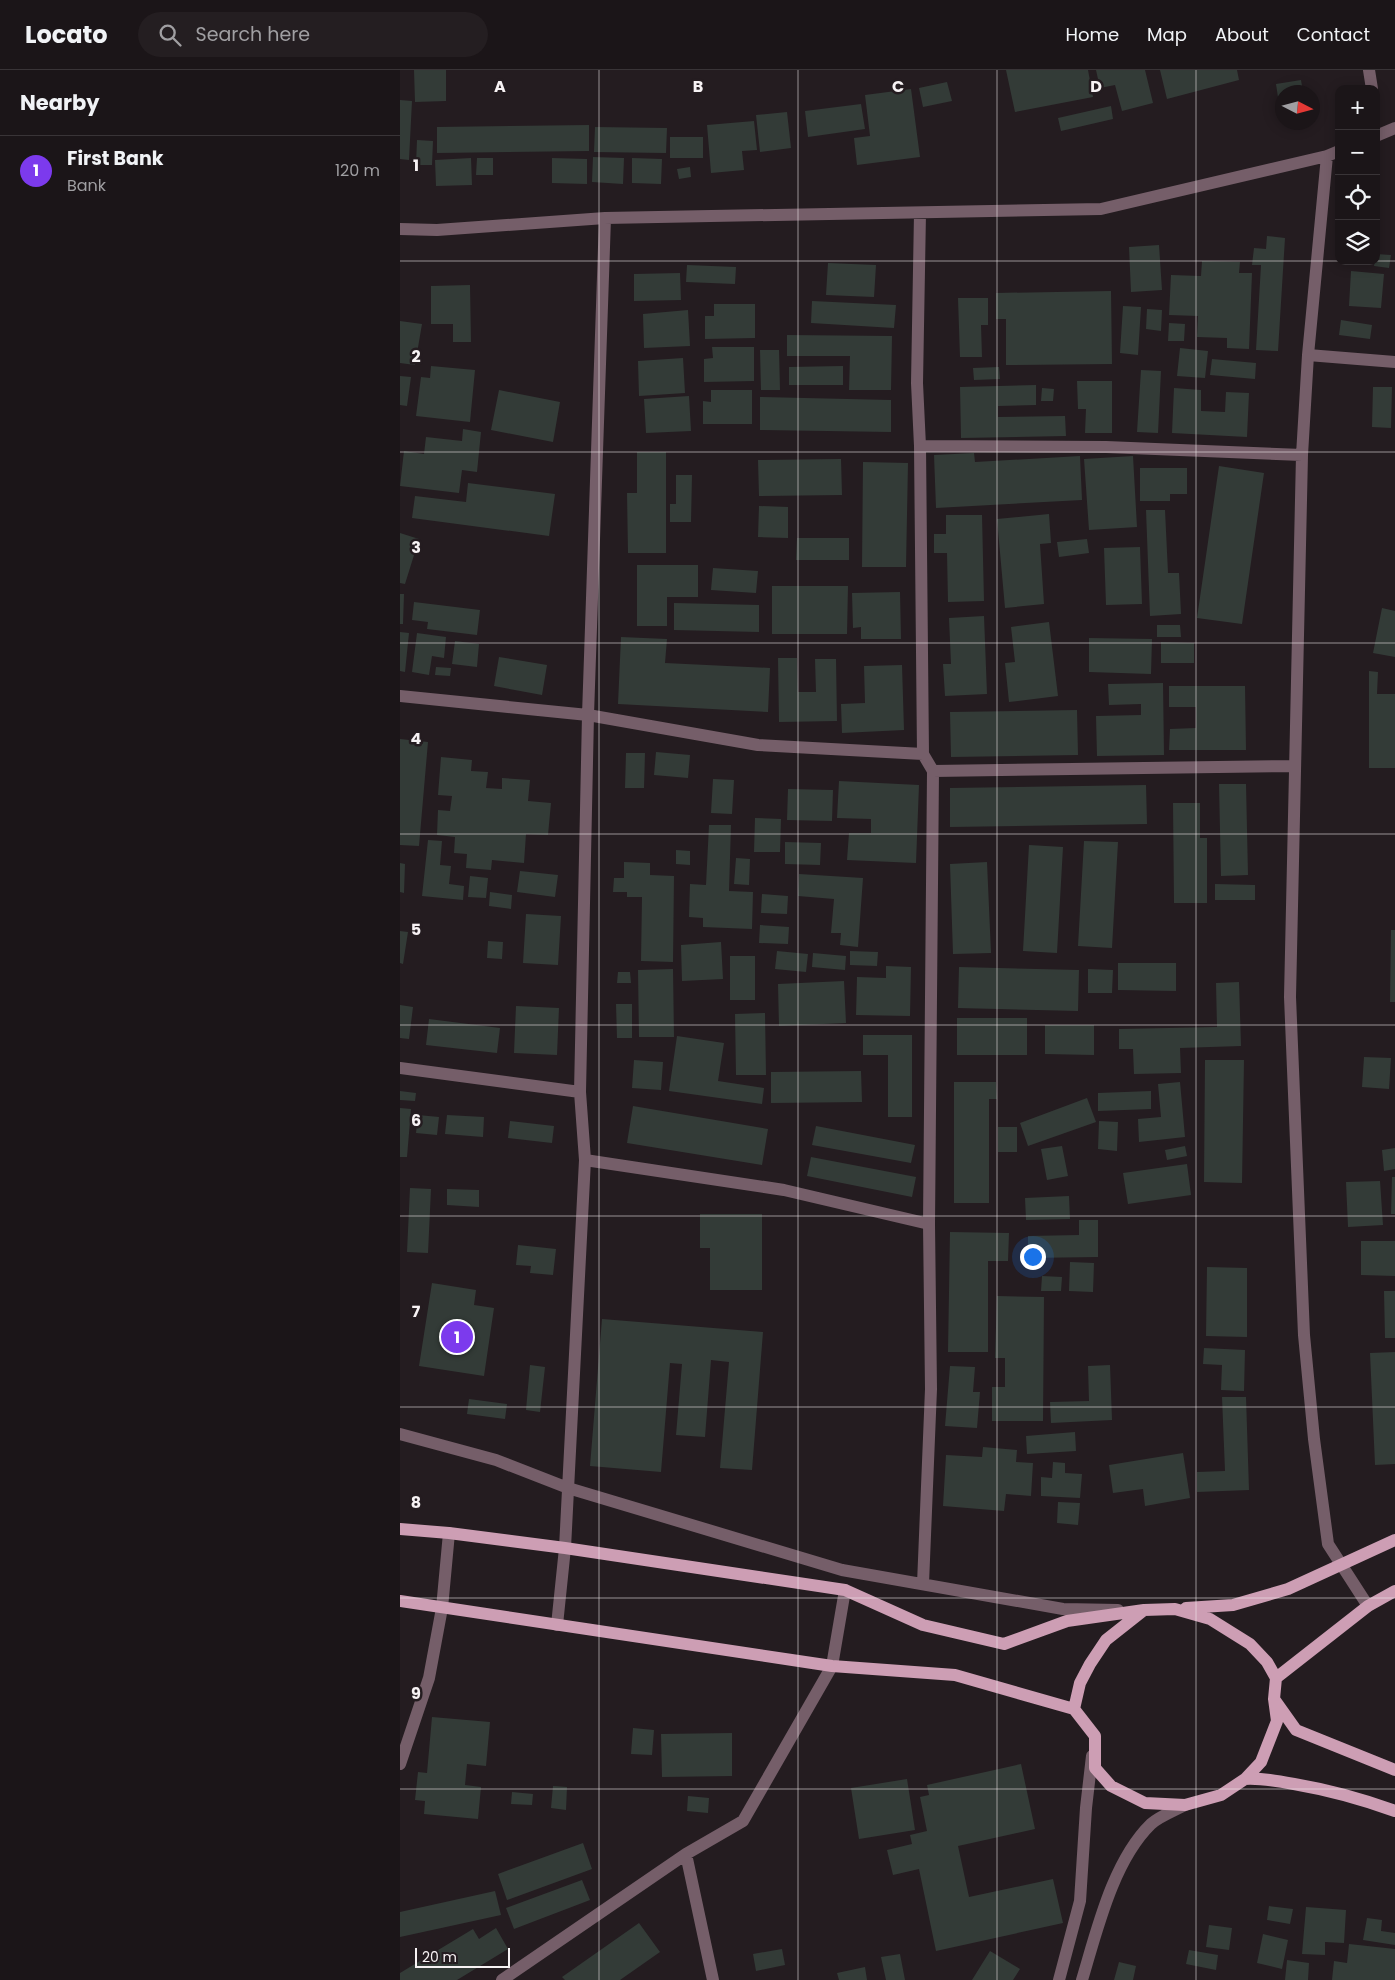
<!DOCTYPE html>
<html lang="en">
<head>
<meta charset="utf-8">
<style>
  body { margin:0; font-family:Poppins,sans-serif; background:#241e21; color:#f1f3f6 }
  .controls { position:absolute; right:15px; top:15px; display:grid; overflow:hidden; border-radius:10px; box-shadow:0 2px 12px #0003 }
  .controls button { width:45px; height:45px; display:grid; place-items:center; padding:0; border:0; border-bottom:1px solid #393437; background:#1b1518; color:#f1f3f6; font:25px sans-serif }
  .compass { position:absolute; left:875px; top:15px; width:45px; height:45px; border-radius:50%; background:#1b1518; box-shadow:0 2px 12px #0003; rotate:96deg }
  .scale { position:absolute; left:15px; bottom:12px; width:95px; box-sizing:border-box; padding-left:5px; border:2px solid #f7f2f4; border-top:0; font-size:14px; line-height:18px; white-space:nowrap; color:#f7f2f4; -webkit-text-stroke:4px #241c20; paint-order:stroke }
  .you { position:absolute; left:632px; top:1186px; width:18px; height:18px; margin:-12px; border:4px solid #fff; border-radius:50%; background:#1a73e8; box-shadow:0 0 0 8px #1a73e833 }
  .badge { display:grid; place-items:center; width:32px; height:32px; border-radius:50%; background:#7c3aed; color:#fff; font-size:16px; font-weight:700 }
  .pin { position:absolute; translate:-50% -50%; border:2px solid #fff; box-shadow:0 1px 5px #0006 }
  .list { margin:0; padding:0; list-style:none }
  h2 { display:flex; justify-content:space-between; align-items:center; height:65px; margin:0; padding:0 20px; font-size:21px }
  h2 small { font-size:16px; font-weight:400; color:#a09fa2 }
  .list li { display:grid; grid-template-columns:32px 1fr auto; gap:15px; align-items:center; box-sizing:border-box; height:70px; padding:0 20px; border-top:1px solid #393437 }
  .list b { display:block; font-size:19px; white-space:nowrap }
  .list p { margin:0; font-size:16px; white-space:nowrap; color:#a09fa2 }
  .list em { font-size:16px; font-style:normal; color:#a09fa2 }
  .icon { flex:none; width:28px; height:28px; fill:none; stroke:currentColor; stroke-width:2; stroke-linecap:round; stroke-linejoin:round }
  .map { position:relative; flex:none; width:995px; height:1910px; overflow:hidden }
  header { display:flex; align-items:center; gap:30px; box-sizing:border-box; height:70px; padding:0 25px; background:#1b1518; border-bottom:1px solid #393437 }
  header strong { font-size:24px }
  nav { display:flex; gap:28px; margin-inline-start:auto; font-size:18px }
  .search { width:350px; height:45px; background:#241e21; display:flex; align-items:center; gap:12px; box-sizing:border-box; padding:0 18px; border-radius:28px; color:#a09fa2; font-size:19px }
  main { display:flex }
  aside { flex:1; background:#1b1518 }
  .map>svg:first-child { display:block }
  .building { fill:#333b37 }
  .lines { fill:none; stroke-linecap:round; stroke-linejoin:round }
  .minor { stroke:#755e69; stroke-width:12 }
  .major { stroke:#cd9eb4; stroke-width:12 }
  .grid { fill:none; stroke:#f7f2f4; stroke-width:1; stroke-opacity:0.55 }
  .grid-label { font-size:16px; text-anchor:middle; font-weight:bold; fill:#f7f2f4; stroke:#241c20; stroke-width:5; stroke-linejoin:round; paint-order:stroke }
</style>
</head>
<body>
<header>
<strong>Locato</strong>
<div class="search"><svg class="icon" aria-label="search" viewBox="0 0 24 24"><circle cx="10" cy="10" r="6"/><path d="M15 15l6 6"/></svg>Search here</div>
<nav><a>Home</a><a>Map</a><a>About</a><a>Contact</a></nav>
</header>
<main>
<aside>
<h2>Nearby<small></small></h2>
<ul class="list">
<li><span class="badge">1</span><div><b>First Bank</b><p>Bank</p></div><em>120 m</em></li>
</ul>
</aside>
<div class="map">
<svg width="995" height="1910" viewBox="0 0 995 1910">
  <rect width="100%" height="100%" fill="#241c20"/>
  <path class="building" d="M14 0H46V31L15 32Z
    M606 0H688L693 27 615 42Z
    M696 0H745L753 33 722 41 715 15 700 18Z
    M760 0H837L839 10 767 29Z
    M901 10 903 22H882V34H879L876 14Z
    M547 12 552 31 523 37 519 18Z
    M511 19 520 87 457 95 454 68 470 66 465 25Z
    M0 30 12 31 9 90 0 89Z
    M461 34 465 59 408 67 405 41Z
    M711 36 713 49 661 61 658 48Z
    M387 42 391 78 360 82 356 45Z
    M354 51 357 80 342 81 344 100 311 103 307 55Z
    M189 55V81L37 83V57Z
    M195 57 267 58 266 83 194 82Z
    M270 67H303V88H270Z
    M17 70 33 71 32 95H16Z
    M193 87 224 88 223 114 192 112Z
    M71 88 72 115 36 116 35 90Z
    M77 88H93V105H76Z
    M152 88 187 89V114L152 113Z
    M232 88 262 89 261 114 232 113Z
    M290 97 291 107 279 109 277 99Z
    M867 166 885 168 878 281 856 280 861 195H852L854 178 866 179Z
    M759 175 762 220 731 222 729 177Z
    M976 184 991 185 989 198 974 196Z
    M802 191 840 192 839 203H852L849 279 827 278V268L797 267 798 246 769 245 771 205 801 206Z
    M428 193 476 195 474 227 426 225Z
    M287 195 336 197 335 214 286 212Z
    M951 201 984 204 981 238 949 236Z
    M280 203 281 230 234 231V204Z
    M70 215 71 272H53V254H31V216Z
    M711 221 712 294 606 295V249H596V223Z
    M558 228H588V255H581L582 287H560Z
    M412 231 496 235 494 258 411 253Z
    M314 234H355V268L305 269V246H314Z
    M723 236 741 237 738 285 720 283Z
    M747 239 762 240 761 261 746 259Z
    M288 240 290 276 244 278 243 244Z
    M941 250 972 255 970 269 939 265Z
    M0 251 22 254 15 295 0 293Z
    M769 253 785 254 784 271H768Z
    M387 265 492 266 491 320H449L450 286H387Z
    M312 277H354V311L304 312V289L313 288Z
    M780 278 808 281 805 308 777 306Z
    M360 280H379L380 320H361Z
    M283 288 285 323 239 326 238 291Z
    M812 289 856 293 855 309 810 305Z
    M31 296 75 300 70 352 16 346 21 307 30 308Z
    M443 296V315H389V297Z
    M599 297 600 309 574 310 573 298Z
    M741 300 761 301 758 363 737 362Z
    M0 306 11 307 7 336 0 335Z
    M677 311H712V363H685L686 339H678Z
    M636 315V335L598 336V347L665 346 666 366 561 368 560 317Z
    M973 317H992L991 358 972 357Z
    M642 318 654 319 653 331H641Z
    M774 318 801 320V341L825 342 826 322 849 323 847 367 772 363Z
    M99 320 160 332 153 372 91 360Z
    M311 320H352V354H303V331L311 332Z
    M289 326 291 361 246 363 244 329Z
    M360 327 491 330V362L360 360Z
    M63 359 81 362 77 402 62 400 59 423 0 416 4 381 24 384 26 367 62 371Z
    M237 382H266V483H228L227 423H237Z
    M574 383 575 392 680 386 682 430 536 438 534 385Z
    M733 386 737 457 689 460 684 389Z
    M441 389 442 425 359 426 358 390Z
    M463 392 508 393 506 497H462Z
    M819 396 864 403 842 554 797 548Z
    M740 398H787V424H770V431H740Z
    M276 405H292L291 452H270V434H276Z
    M68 413 155 424 149 466 12 448 15 426 66 432Z
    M359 436 388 437V468L358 467Z
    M746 440H765L768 503H779L781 544 750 546Z
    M649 444 651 473 640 474 644 534 605 538 597 449Z
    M546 445H582L584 531 548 532 547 483H534V464H546Z
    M0 463 19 469 5 514 0 513Z
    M397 468H449V490H396Z
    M687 469 689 483 659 487 657 472Z
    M740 477 742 534 706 535 704 478Z
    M237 495H298V527H267V556H237Z
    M313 498 358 501 356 523 311 520Z
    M372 516H448L447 564H372Z
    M500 522 501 569H461V557L453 558 452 523Z
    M0 524H4L3 554H0Z
    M14 532 80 540 77 565 27 559 28 552 12 550Z
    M274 533 359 535V562L274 560Z
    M982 538 995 541V587L973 583Z
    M584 546 587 624 545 626 543 594H551L549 548Z
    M649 552 658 626 609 632 605 593 615 592 611 557Z
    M757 555H780L781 567H757Z
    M0 562 9 563 5 602 0 601Z
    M17 563 46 567 44 588 32 586 29 605 12 602Z
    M221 567 267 569 265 593 370 598 368 642 218 634Z
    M689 568 752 569 751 604 689 602Z
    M55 571 79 574 77 597 52 594Z
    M761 572 794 573V593H761Z
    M99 587 147 595 142 625 94 616Z
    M378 588H397L398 622H416L415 589H436L437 651 379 652Z
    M502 595 504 660 442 663 441 634 465 633 464 596Z
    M36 597 51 598 50 606 35 605Z
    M969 601 978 602 977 624H995V698H969Z
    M763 613 764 685 697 686 696 646 741 645V634L709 635 708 614Z
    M769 616H845L846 680H769L770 659 796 658V637H769Z
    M677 640 678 685 551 687 550 642Z
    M0 669 28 672 19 776 0 775Z
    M256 682 290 685 288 708 254 705Z
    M226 683H245L244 718H225Z
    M41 687 72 690 71 701 88 702 86 718 102 719V708L130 710 128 731 151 733 148 765 126 764 124 793 92 790 91 800 66 798 67 784 54 783 55 767 37 765 38 740 50 741 52 726 38 725Z
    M313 709 334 710 332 744 311 743Z
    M439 711 519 715 516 793 447 790 449 763H471V749L437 748Z
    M819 714H846L848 805 821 806Z
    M746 715 747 754 550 757V718Z
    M388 719 433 720 432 751 387 750Z
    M773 733H800V768H807V833H774Z
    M355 748 381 749 380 782H354Z
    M309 755H331L329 821 353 822 352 859 303 857V848L289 847 290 814 306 815Z
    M28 770 42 771 40 795 51 796 49 814 64 816 63 830 22 826Z
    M684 771 718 772 712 878 678 876Z
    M385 772 421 773 420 795 385 794Z
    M629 775 663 777 657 883 623 881Z
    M276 780 290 781V795L276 794Z
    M336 788 350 789 349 815 334 814Z
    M224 792 250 793V805L274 806 273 892 241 891 242 827H227V822H213L214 808H224Z
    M587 792 591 883 553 884 550 794Z
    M0 793 5 794 4 823 0 822Z
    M120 801 158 805 155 827 117 822Z
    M399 804 463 808 458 877 440 875 441 863H431L434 829 398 826Z
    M70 806 88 808 86 828 68 827Z
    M815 814 855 815V830H815Z
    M90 822 112 825 111 839 89 836Z
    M362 824 388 826 387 844 361 843Z
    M126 844 161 846 158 895 123 893Z
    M360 855 389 857 388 874 359 873Z
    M991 860H995V932H990Z
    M0 861 8 862 3 894 0 893Z
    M88 871 103 872 102 889 87 888Z
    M321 872 323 909 282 911 281 875Z
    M377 881 408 884 406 902 375 899Z
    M450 881 478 882 477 896 450 895Z
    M413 883 446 886 445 900 412 897Z
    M330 886H355V930H330Z
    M718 893H776V921L718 920Z
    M486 896 511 897 510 946 456 945 457 907 486 908Z
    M559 897 679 900 678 941 558 938Z
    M273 899 274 967H239L238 900Z
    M688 899 713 900 712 923H688Z
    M218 902H230L231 913H217Z
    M444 911 446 953 379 956 378 914Z
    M839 912 841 976 780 978 781 1003 734 1004 733 979H719V959L817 957 816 913Z
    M216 934H232V968H217Z
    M0 935 13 937 9 969 0 968Z
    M116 936 159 938 157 985 114 983Z
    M365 943 366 1005H336L335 944Z
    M557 948H627V985H557Z
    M29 949 100 958 97 983 26 975Z
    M645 955H694V985L645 984Z
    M463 965H512V1047H488V985H463Z
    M277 966 324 973 318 1011 364 1018 362 1034 269 1021Z
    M964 987 991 988 989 1019 962 1017Z
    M234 990 263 992 261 1020 232 1018Z
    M805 990H844L842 1113 804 1112Z
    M461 1001 462 1032 371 1033V1002Z
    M554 1012H596L597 1029H589V1133H554Z
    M780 1012 785 1067 739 1072 738 1049 761 1047 758 1014Z
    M0 1021 16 1023 15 1031 0 1030Z
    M751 1021V1039L698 1041V1023Z
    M687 1028 696 1052 628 1076 620 1053Z
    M233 1036 368 1059 362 1095 227 1073Z
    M0 1038 11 1039 7 1087H0Z
    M18 1045 39 1047 37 1065 16 1063Z
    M47 1045 84 1047 83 1067 45 1064Z
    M110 1051 154 1056 152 1073 108 1068Z
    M699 1051 718 1052 717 1081 698 1079Z
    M416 1056 515 1075 511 1093 412 1075Z
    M598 1057H617V1082H598Z
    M662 1076 668 1106 647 1110 641 1079Z
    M785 1076 787 1086 767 1090 765 1080Z
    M995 1078V1099L984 1101 982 1080Z
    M411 1087 516 1107 512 1127 407 1106Z
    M787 1094 791 1125 728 1134 723 1103Z
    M992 1107H995V1144H991Z
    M980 1111 983 1155 948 1157 946 1112Z
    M10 1118 31 1119 28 1183 7 1182Z
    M47 1119 79 1120V1137L47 1135Z
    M669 1126 670 1149 626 1150 625 1128Z
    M300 1144H362V1220H310V1178H300Z
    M679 1150H698V1187L628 1188V1166L679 1165Z
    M550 1162 609 1163 608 1191H588V1282H548Z
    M961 1171H995V1206L961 1205Z
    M118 1175 156 1179 153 1205 130 1203 131 1196 116 1195Z
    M670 1192 694 1193 693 1222 669 1221Z
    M807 1197 847 1198V1267L806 1266Z
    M642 1206 662 1207 661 1221H641Z
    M32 1213 76 1220 74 1235 94 1238 84 1306 19 1296Z
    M984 1221H995V1268H985Z
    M597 1226 644 1227 643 1351H592V1317H605V1288H595Z
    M202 1249 363 1262 352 1400 320 1398 329 1292 311 1290 305 1367 276 1365 282 1294 270 1293 261 1402 190 1396Z
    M804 1278 845 1280 844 1321 821 1320 822 1295 803 1294Z
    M995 1282V1394L975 1395 970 1283Z
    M130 1295 145 1297 140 1342 126 1340Z
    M710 1295 712 1350 651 1353 650 1332 689 1331 688 1296Z
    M550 1296 575 1297 573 1322H580L577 1358 545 1356Z
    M822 1327H846L849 1420 797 1422V1402L825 1401Z
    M69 1329 107 1334 105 1349 67 1344Z
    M675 1362 676 1381 627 1384 626 1366Z
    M583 1377 617 1380 616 1392 633 1393 631 1426 606 1424 604 1441 543 1436 546 1385 582 1387Z
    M783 1383 790 1428 745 1436 743 1419 713 1423 709 1395Z
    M653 1392 665 1393V1403L682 1404 680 1428 641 1426V1407L652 1408Z
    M658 1432 680 1433 678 1455 657 1453Z
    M32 1647 90 1652 86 1696 67 1694 65 1715 81 1717 78 1749 24 1744 25 1731 15 1730 18 1702 27 1703Z
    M233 1658 254 1660 252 1685 231 1684Z
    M332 1663V1706L262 1707 261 1664Z
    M621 1694 635 1759 558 1776 569 1827 653 1809 663 1853 536 1881 519 1799 493 1805 487 1780 512 1774 510 1765 527 1761 520 1727 529 1725 527 1715Z
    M507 1709 515 1760 459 1769 451 1718Z
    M153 1716 167 1717 166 1740 151 1738Z
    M112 1722 133 1724 132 1735 111 1734Z
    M288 1726 309 1728 308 1743 287 1741Z
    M183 1773 192 1799 107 1830 98 1804Z
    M182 1810 190 1830 114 1859 106 1838Z
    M95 1821 101 1845 0 1867V1842Z
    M869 1836 893 1839 890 1854 867 1850Z
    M906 1837 946 1840 944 1873 925 1872V1885L902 1884Z
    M967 1848 982 1850 981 1861 995 1863V1875L963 1870Z
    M239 1853 260 1882 220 1910H165L162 1907Z
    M809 1855 832 1858 829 1880 806 1877Z
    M96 1858 108 1879 57 1910H0V1903L73 1859 79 1869Z
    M863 1864 888 1870 882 1899 857 1893Z
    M949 1874 995 1879V1910H932L934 1891 947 1893Z
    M382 1879 385 1895 356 1901 353 1884Z
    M789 1880 818 1885 816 1900 786 1894Z
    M590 1881 620 1899 613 1910H572Z
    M500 1884 505 1910H486L481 1887Z
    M887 1890 909 1893 908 1910H885Z
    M719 1892 736 1896 733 1910H714Z
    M465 1897 467 1910H439L437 1903Z"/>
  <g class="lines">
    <path class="minor" d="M969 0 972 19
      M976 66 995 58
      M927 86 908 285 902 385 890 927 904 1265 914 1369 928 1474 968 1536
      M520 143 517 313 520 376 523 684 533 701 529 1154 531 1319 523 1514
      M0 159 37 160 205 148 701 139 927 86 939 81
      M908 285 995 292
      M520 376 706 377 902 385
      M0 626 188 645 358 675 523 684
      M533 701 895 696
      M0 998 180 1022
      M185 1090 384 1120 529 1154
      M0 1364 96 1390 168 1418 442 1500 663 1539 718 1540
      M157 1555 165 1478 185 1090 180 1022 188 645 205 148
      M0 1694 29 1608 42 1538 49 1463
      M286 1784 313 1910
      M102 1910 286 1784 343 1751 432 1596 445 1520
      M659 1910 680 1831 686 1738 692 1686
      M682 1910C697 1860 713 1791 751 1754 760 1746 774 1741 785 1735"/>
    <path class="major" d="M0 1459 49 1463 165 1478 445 1520 523 1555 604 1574 667 1551 744 1540
      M0 1531 432 1596 555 1605 674 1639
      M786 1538 833 1535 888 1519 995 1470
      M876 1608 968 1536 995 1521
      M874 1629 877 1651 861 1692 845 1709 821 1725 785 1735 745 1733 711 1716 695 1698V1666L674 1639 680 1613 690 1594 706 1570 744 1540 775 1539 810 1549 850 1574 867 1592 876 1608 874 1629 896 1660 995 1700
      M845 1709C862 1708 878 1711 894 1714 929 1720 962 1729 995 1741"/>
  </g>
  <path class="grid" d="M199 0V1910M398 0V1910M597 0V1910M796 0V1910M0 191H939M976 191H995M0 382H995M0 573H995M0 764H995M0 955H995M0 1146H995M0 1337H995M0 1528H995M0 1719H995"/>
  <g class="grid-label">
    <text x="100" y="22">A</text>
    <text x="298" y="22">B</text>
    <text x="498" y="22">C</text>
    <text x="696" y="22">D</text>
    <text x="16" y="101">1</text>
    <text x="16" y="292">2</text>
    <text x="16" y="483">3</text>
    <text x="16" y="674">4</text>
    <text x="16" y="865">5</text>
    <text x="16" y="1056">6</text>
    <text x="16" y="1247">7</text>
    <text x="16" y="1438">8</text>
    <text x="16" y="1629">9</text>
  </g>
</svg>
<div class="controls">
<button>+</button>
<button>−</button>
<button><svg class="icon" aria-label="locate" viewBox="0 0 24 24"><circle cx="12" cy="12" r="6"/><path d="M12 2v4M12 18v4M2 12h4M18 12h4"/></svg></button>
<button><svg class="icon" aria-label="layers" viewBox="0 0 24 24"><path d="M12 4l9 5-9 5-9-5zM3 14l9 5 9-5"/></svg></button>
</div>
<svg class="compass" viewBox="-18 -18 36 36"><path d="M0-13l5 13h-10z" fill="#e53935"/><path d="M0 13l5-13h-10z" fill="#a09fa2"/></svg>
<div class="scale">20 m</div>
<div class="you"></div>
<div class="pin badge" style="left:57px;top:1267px">1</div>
</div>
</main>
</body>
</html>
